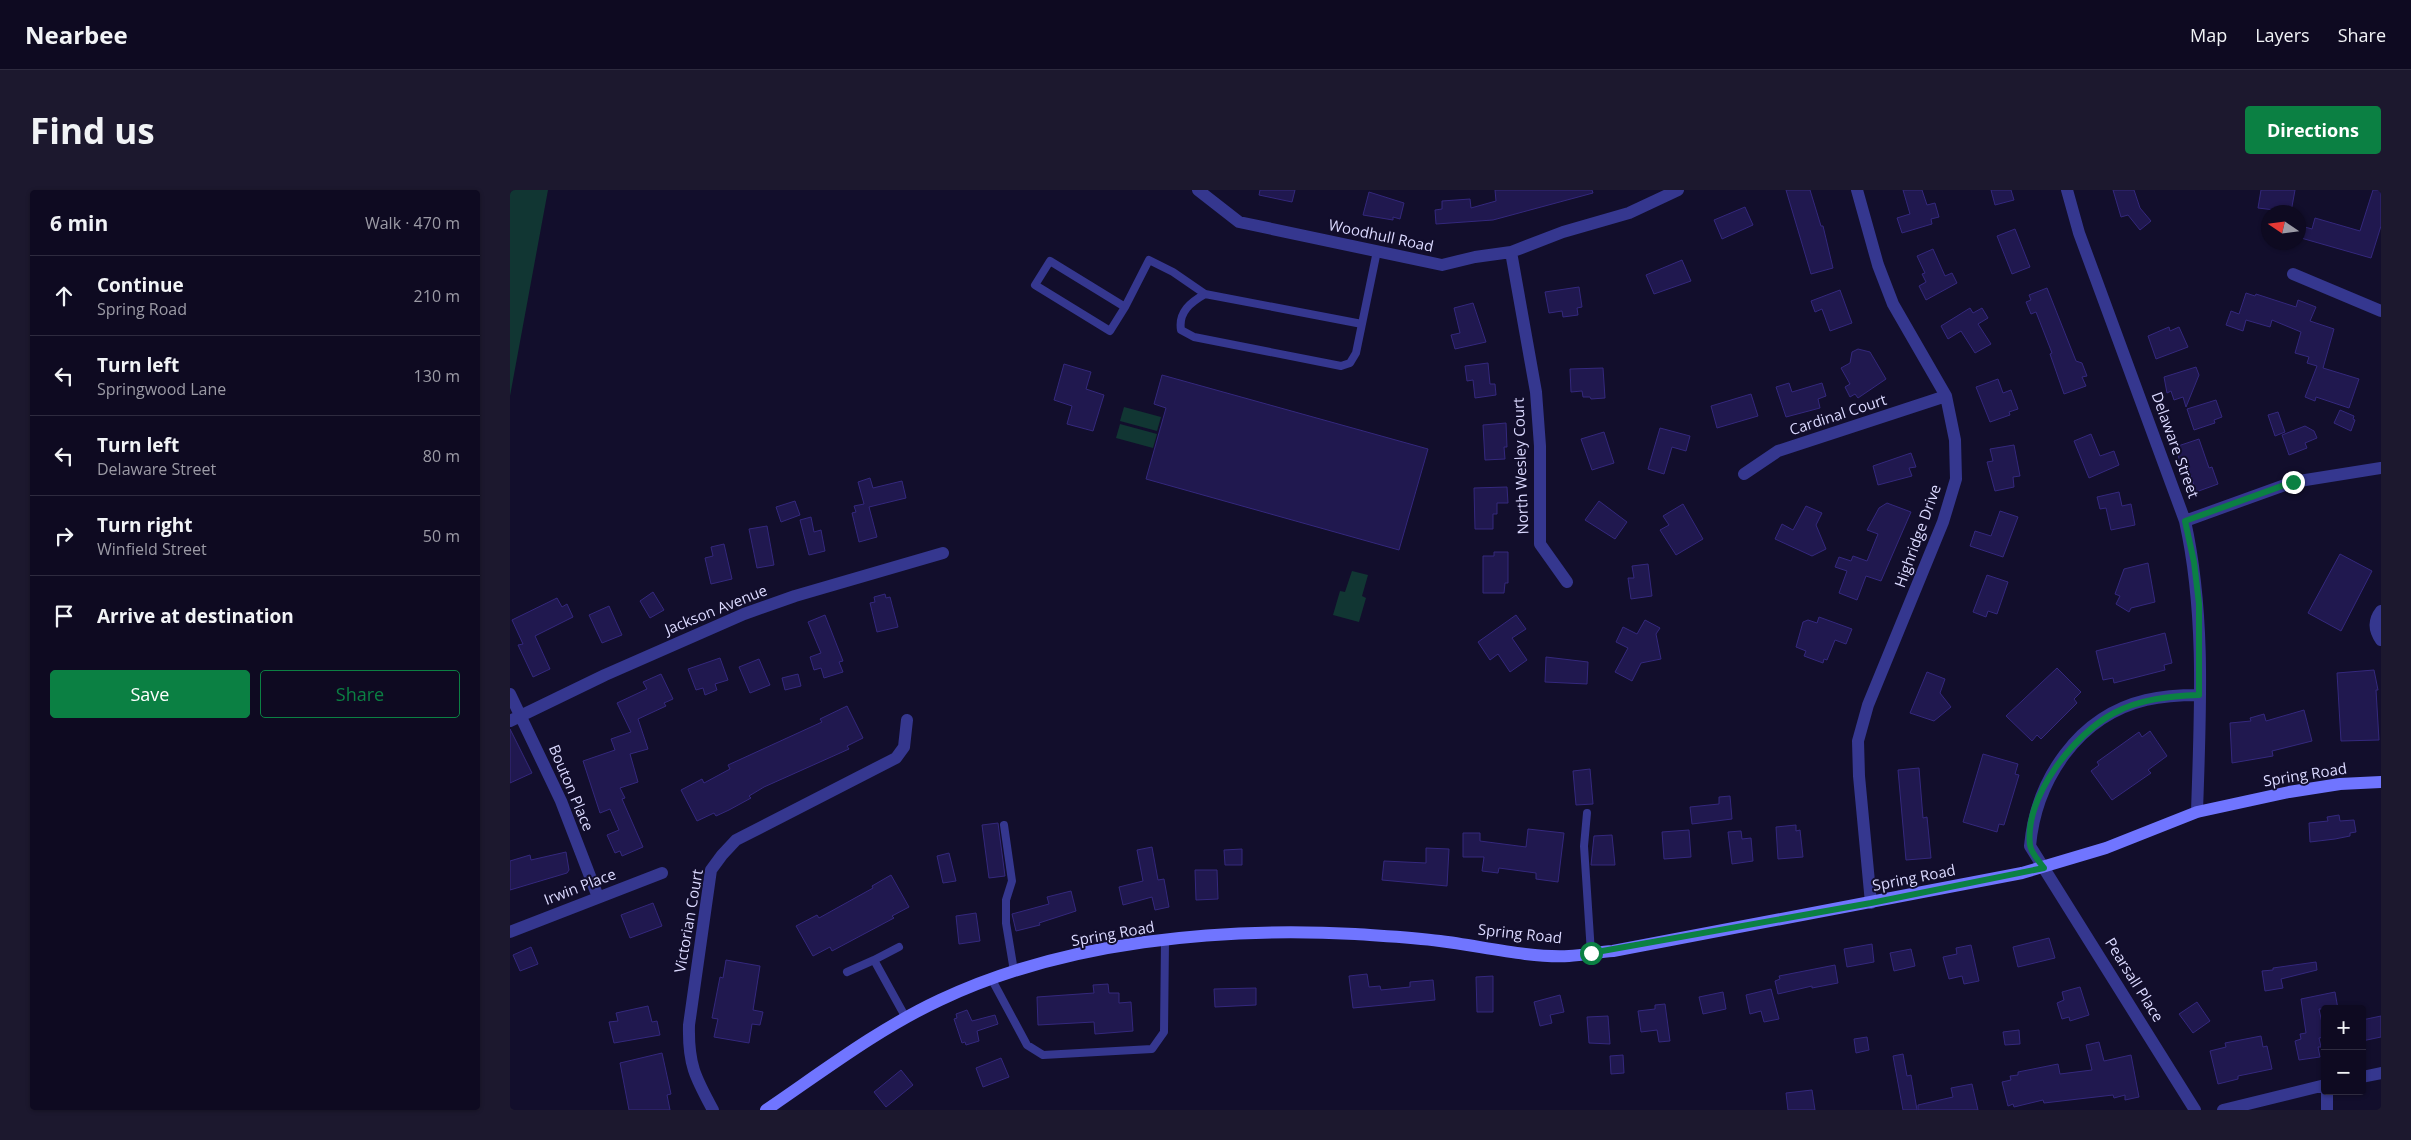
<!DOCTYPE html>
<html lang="en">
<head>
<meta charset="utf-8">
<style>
  body { margin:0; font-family:"Open Sans",sans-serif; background:#1c182e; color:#f1f3f6 }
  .controls { position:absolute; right:15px; bottom:15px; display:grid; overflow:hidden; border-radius:5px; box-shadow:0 1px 4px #0004 }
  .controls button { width:45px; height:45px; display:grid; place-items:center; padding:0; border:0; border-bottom:1px solid #2e2b3f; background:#0e0a21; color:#f1f3f6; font:25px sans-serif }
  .compass { position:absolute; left:1751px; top:15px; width:45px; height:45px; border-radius:50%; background:#0e0a21; box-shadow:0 1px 4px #0004; rotate:283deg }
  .stop { position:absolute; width:15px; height:15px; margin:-11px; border:4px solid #0b8043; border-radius:50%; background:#fff }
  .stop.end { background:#0b8043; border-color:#fff; box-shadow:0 1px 5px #0008 }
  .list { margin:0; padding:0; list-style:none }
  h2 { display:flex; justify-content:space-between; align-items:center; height:65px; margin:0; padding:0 20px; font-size:21px }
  h2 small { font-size:16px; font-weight:400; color:#9b9aa5 }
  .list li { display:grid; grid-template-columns:32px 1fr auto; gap:15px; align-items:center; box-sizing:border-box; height:80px; padding:0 20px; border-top:1px solid #2e2b3f }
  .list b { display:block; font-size:19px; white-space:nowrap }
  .list p { margin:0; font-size:16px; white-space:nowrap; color:#9b9aa5 }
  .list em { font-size:16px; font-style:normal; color:#9b9aa5 }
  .actions { display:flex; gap:10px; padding:15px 20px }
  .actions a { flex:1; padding:11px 0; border:1px solid #0b8043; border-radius:5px; text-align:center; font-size:18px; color:#0b8043 }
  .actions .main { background:#0b8043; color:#fff }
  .icon { flex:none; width:28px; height:28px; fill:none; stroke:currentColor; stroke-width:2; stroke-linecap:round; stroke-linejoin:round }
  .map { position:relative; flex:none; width:1871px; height:920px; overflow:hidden; border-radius:5px }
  header { display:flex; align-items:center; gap:30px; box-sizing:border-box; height:70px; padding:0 25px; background:#0e0a21; border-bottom:1px solid #2e2b3f }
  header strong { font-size:24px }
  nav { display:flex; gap:28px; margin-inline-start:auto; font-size:18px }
  .intro { display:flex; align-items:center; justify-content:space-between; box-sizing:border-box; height:120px; padding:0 30px }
  h1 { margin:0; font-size:35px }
  .button { padding:12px 22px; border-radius:5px; background:#0b8043; color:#fff; font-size:18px; font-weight:700 }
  main { display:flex; gap:30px; padding:0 30px }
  aside { flex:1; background:#0e0a21; border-radius:5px; box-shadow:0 1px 4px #0004 }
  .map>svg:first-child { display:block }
  .green { fill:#113633 }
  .building { fill:#20184f; stroke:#34287d }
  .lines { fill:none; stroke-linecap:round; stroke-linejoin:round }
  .lane { stroke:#35378f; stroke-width:8 }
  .street { stroke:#35378f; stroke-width:12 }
  .secondary { stroke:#7075ff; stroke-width:12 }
  .route { stroke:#0b8043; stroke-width:6 }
  .labels { text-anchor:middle; stroke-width:4; stroke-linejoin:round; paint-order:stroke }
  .street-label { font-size:15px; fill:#dbd9ff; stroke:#120e2c }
</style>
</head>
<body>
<header>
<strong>Nearbee</strong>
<nav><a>Map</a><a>Layers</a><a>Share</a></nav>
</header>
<div class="intro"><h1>Find us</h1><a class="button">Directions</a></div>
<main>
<aside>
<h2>6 min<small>Walk · 470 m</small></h2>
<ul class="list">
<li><svg class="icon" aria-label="ahead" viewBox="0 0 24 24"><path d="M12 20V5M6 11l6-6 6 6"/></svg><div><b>Continue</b><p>Spring Road</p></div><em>210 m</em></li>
<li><svg class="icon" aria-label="left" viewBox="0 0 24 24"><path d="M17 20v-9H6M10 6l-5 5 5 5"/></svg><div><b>Turn left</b><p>Springwood Lane</p></div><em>130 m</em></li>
<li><svg class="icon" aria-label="left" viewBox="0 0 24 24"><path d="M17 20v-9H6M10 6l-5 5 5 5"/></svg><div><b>Turn left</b><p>Delaware Street</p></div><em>80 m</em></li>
<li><svg class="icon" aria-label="right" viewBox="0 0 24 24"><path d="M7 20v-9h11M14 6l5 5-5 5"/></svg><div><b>Turn right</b><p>Winfield Street</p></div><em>50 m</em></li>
<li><svg class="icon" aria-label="arrive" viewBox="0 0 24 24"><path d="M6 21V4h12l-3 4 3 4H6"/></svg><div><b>Arrive at destination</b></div></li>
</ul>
<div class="actions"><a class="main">Save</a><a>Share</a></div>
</aside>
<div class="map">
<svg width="1871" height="920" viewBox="0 0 1871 920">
  <rect width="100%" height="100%" fill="#120e2c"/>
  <path class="green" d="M0 0H38L0 206Z
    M614 217 651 227 647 241 610 231Z
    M610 234 647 244 643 258 606 248Z
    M842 381 858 385 852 406 856 408 849 432 823 425 830 401 835 402Z"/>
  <path class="building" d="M750 0H785L782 12 749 5Z
    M985 0H1082L1083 3 983 30 926 34 925 20 932 19V11L960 9 961 18 986 11Z
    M1276 0H1300L1311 36H1313L1323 78 1301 84Z
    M1393 0H1412L1417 15 1425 13 1429 27 1421 29 1422 34 1392 43 1387 28 1400 24Z
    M1481 0H1501L1504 10 1485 15Z
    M1603 0H1624L1630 18 1641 31 1630 40 1618 25 1611 27Z
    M1751 0H1785L1781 22 1748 18Z
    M1863 0H1871V36L1861 68 1791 48 1795 37 1802 39 1805 28 1850 41Z
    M859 2 894 13 890 29 883 27V30L853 25Z
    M1235 17 1243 35 1212 49 1204 30Z
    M1505 39 1520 77 1502 84 1487 46Z
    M1423 59 1435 86 1442 83 1447 93 1416 110 1409 96 1416 92 1412 84 1415 83 1407 66Z
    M1172 70 1181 91 1144 104 1136 85Z
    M1069 97 1072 117 1067 118 1068 125 1053 127 1052 121 1039 123 1035 102Z
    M1537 98 1566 171 1572 173 1577 186 1572 187 1576 196 1554 204 1540 164 1542 163 1526 122 1521 124 1516 112 1521 110 1519 105Z
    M1330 100 1342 133 1320 141 1312 119 1305 122 1301 111Z
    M1736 103 1745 106 1746 104 1786 117 1788 110 1806 117 1800 131 1824 139 1813 178 1849 189 1839 218 1806 207 1805 211 1795 207 1807 176 1797 173 1799 167 1785 163 1791 142 1762 130 1760 137 1736 130 1733 141 1716 135 1721 121 1729 124Z
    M963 113 976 152 945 159 941 145 950 143 944 118Z
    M1460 118 1463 123 1472 118 1478 128 1468 134 1481 154 1465 163 1451 141 1438 149 1431 136Z
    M1659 137 1660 141 1669 137 1678 157 1646 169 1638 146Z
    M1348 159 1360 162 1376 189 1348 208 1345 204 1340 207 1335 197 1340 194 1331 178 1340 173 1342 162Z
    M978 173 980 194H985L986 205 965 208 963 190 957 191 955 176Z
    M554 174 581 182 576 199 594 205 583 241 557 234 562 216 544 210Z
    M1686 177 1689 185 1676 217 1673 207 1664 210 1661 201 1657 203 1654 187Z
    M1093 178 1095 208 1081 209 1080 207H1073L1072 201 1061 202 1060 179Z
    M652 185 918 259 889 360 636 289 656 218 644 214Z
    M1488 189 1493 203 1501 200 1508 219 1499 222 1500 225 1480 232 1466 197Z
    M1279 193 1282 202 1312 193 1316 206 1308 209 1310 218 1276 227 1266 197Z
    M1241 204 1248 226 1207 238 1201 216Z
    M1706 210 1712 227 1704 230 1705 233 1684 240 1677 219Z
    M1830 220 1844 226 1843 229 1845 230 1841 241 1824 233Z
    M1768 222 1775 242 1765 246 1758 225Z
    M996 233 997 257H994L995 269 975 270 973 235Z
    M1795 236 1804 241 1807 248 1795 253 1797 258 1779 265 1772 245Z
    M1150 238 1180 246 1176 261 1162 257 1154 284 1138 279Z
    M1094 242 1104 273 1082 280 1071 249Z
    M1581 244 1590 266 1604 261 1609 275 1579 288 1564 251Z
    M1689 249 1699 278 1702 277 1708 294 1686 302 1677 273 1671 274 1665 257Z
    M1504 255 1510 286 1503 287 1504 297 1485 301 1477 272 1483 271 1480 259Z
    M1401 263 1406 277 1399 278 1402 286 1368 295 1363 276Z
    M360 288 363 298 392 291 396 308 359 317 367 347 349 352 342 323 346 322 344 316 354 314 348 292Z
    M997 297 998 313H987V324H983V339H965L964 298Z
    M1609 302 1612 316 1621 314 1625 335 1601 340 1596 318 1590 319 1587 307Z
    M285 311 290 325 271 332 266 317Z
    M1089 311 1117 332 1105 349 1075 330Z
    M1377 313 1401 322 1371 391 1356 386 1347 410 1329 403 1337 381 1325 377 1329 367 1341 371 1343 366 1357 371 1368 344 1357 340 1369 318Z
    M1173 314 1193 349 1166 365 1150 340 1159 335 1153 326Z
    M1296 316 1312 323 1306 335 1316 359 1302 366 1265 349 1272 334 1283 340Z
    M1490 321 1508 327 1493 367 1460 356 1465 341 1481 346Z
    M301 327 304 342 311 340 315 361 299 365 290 330Z
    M257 336 264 375 247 378 239 339Z
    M214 354 222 389 201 394 195 368 203 366 201 357Z
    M984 362H998V393H995L994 403H973V366H984Z
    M1830 364 1862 381 1831 441 1798 423Z
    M1638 373 1645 412 1621 418 1619 422 1606 414 1610 406 1605 404 1614 379Z
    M1138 374 1142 406 1121 409 1118 388H1124L1122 376Z
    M1477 385 1498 392 1487 424 1478 421 1476 427 1463 422Z
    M143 402 154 420 140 428 130 411Z
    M375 404 376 408 380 407 388 437 367 442 360 413 365 412 364 407Z
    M47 408 52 417 57 414 63 427 25 446 40 479 23 487 8 455 13 454 2 430Z
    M99 416 112 445 92 453 79 425Z
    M315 425 333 471 329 472 333 482 314 488 311 478 304 480 300 467 311 463 298 432Z
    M1006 425 1016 439 1002 448 1017 470 1000 482 988 464 980 470 968 452Z
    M1309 427 1342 439 1336 454 1325 450 1317 470 1314 469 1313 473 1294 466 1296 461 1286 457 1293 432 1298 430 1307 433Z
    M1135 430 1150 438 1146 444 1151 469 1131 473 1122 491 1105 482 1118 458 1106 452 1113 437 1127 444Z
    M1655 443 1662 473 1654 475 1655 480 1604 493 1603 488 1593 490 1586 461Z
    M1036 467 1078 472 1077 494 1035 492Z
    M210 468 218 490 205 494 207 500 195 505 193 498 186 500 178 479Z
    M249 469 260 495 240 503 229 477Z
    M1547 478 1571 502 1564 509 1567 513 1531 549 1527 545 1522 551 1496 526Z
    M1864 480 1868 500H1866L1869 550 1831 551 1827 483Z
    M1417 482 1435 489 1430 503 1441 517 1424 531 1400 523Z
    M151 484 163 509 154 513 156 516 128 529 138 559 120 564 128 592 110 598 115 608 112 609 133 657 112 666 110 661 105 663 97 645 109 640 100 619 90 623 73 571 105 560 101 549 121 542 107 513 137 499 133 492Z
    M288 484 291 496 275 500 272 488Z
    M337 516 353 548 337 556 339 559 254 597 239 606 241 608 219 620 206 626 204 623 187 631 171 600 192 589 194 593 220 579 218 575 312 532 310 529Z
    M1794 520 1802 551 1762 561 1763 566 1722 573 1720 533 1741 531 1740 528 1754 524 1756 531Z
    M0 539 22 583 0 593Z
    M1640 541 1657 566 1638 580 1641 583 1602 610 1581 581 1589 575 1587 572 1629 542 1632 547Z
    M1473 564 1508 574 1505 584 1509 585 1494 635 1489 634 1487 642 1453 632Z
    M1409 578 1413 628 1417 627 1421 668 1396 670 1388 580Z
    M1080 579 1083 614 1066 615 1063 581Z
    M1220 606 1222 629 1182 634 1180 617 1209 614V607Z
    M1829 625 1830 631 1844 630 1846 642 1840 643V646L1825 649 1800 652 1799 633 1818 631 1817 627Z
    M488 633 495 686 479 688 472 635Z
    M1286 635V641L1290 640 1293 667 1268 669 1266 637Z
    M1018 639 1054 643 1048 692 1026 689V683L989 678 988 683 972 681 974 667H953V643H970V651L1016 657Z
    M1179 640 1181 667 1154 669 1152 642Z
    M1231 641 1232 649 1241 648 1243 671 1222 674 1218 642Z
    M1102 645 1105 675H1081L1084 646Z
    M642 657 648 690 654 689 659 717 645 720 642 707 613 715 609 697 633 691 627 660Z
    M916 658 939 659 937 696 872 690 874 671 916 673Z
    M732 659V675H715L714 660Z
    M56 662 59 680 57 683 0 700V671L20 665 21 670Z
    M439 663 446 691 433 693 427 666Z
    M685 680H707L708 709 686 710Z
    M381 685 399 717 382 726 384 728 322 761 320 757 303 766 286 736 307 725 309 728 363 698 362 696Z
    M561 701 566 721 529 733 530 735 506 741 502 724 539 714 537 707Z
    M143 713 152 736 120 748 111 725Z
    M466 723 470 751 449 754 446 726Z
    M1539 748 1545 768 1508 777 1503 757Z
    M1362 754 1364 772 1337 777 1334 759Z
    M1461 755 1469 791 1454 794 1452 786 1439 789 1433 767 1447 764 1446 758Z
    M21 757 28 774 10 781 3 765Z
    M1401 759 1405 776 1384 781 1380 763Z
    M216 770 250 776 243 820 253 822 250 835 242 834 239 853 204 847 208 829 202 828 210 787 213 788Z
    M1806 772 1807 780 1771 789 1773 798 1755 801 1752 781 1763 780V778Z
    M1325 775 1328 793 1302 798V796L1268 804 1265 791 1270 789 1269 786Z
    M857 784 859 797 870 796 871 800 900 797V792L923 790 925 810 843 818 839 786Z
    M983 786V822H967L966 787Z
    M598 794 599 803H609V813L621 812 623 841 585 844 584 832 528 835 527 807 584 803 583 795Z
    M1570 797 1579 825 1560 831 1559 827 1552 829 1547 813 1554 810 1552 802Z
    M746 798V815L705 817 704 799Z
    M1261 799 1269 829 1254 832 1251 821 1240 824 1236 805Z
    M1213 802 1216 819 1193 824 1189 807Z
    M1825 802 1828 819H1809L1815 847 1809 848 1811 857H1808L1810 867 1789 870 1785 851 1791 849 1790 844 1796 843 1791 809Z
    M1050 805 1054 822 1040 825 1042 833 1030 836 1024 812Z
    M1687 812 1700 831 1683 843 1669 824Z
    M1155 814 1160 851 1149 852 1147 840 1131 842 1128 821 1145 819V815Z
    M138 816 142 832 147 831 150 845 104 853 99 832 108 831 106 823Z
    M457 820 462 831 485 825 488 834 467 841 469 851 456 855 455 852 452 853 444 829 447 828 446 824Z
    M1098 826 1100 854 1079 853 1077 827Z
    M1871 826V847L1852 851V830Z
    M1509 840 1510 854 1495 855 1493 842Z
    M1751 846 1753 857 1757 856 1762 879 1728 886V889L1708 894 1700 861 1716 857 1715 853Z
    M1357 847 1359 860 1346 863 1344 849Z
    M1589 852 1594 871 1621 865 1629 907 1615 910V905L1604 908 1603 905 1534 913 1533 910 1504 917 1503 914 1498 916 1492 892 1501 890 1500 886 1508 885V882L1548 874 1550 884 1582 880 1576 855Z
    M152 863 161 904 157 905 160 920H119L110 873Z
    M1393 864 1397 886 1401 885 1407 920H1393L1383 866Z
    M1113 865 1114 883 1101 884 1100 866Z
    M491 868 499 887 473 897 466 878Z
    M391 880 403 895 376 917 364 902Z
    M1462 894 1468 920H1408V915L1443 907 1441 898Z
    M1302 900 1305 920H1278L1276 903Z"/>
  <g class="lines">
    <path class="lane" d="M695 104C681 112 668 122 671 140L684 147 831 176 840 173 846 163 867 61
      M615 117 600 141 525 95 540 71 615 117 639 70 663 82 695 104 852 134
      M1077 623 1074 656 1081 763
      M494 635 502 691 496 710V733L504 781
      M364 770 389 757
      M337 782 364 770 396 828
      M481 788 517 855 533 865 642 859 654 842 655 751"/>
    <path class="street" d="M688 0 729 32 932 75 965 67 1001 62 1053 42 1119 23 1168 0
      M1347 0 1368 75 1383 114 1436 206 1445 250 1446 289 1433 332 1358 515 1348 551 1349 586 1361 713
      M1557 0 1569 43 1675 331C1696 425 1690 526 1687 622
      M1001 62 1026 202 1030 256V354L1057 392
      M1783 84 1871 121
      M1234 284 1268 261 1436 206
      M1675 331 1783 292 1871 278
      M1871 421C1864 430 1864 440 1871 450
      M0 504 51 611 88 707
      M0 531 95 485 234 424 285 406 433 363
      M0 742 152 683
      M1852 887 1871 883
      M1817 901V920
      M203 920C185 887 178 874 179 835L201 680 212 665 226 650 386 568 394 557 397 530
      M1685 920 1520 656C1526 590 1568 526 1636 510 1653 506 1671 505 1689 505
      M1713 920 1815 895"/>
    <path class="secondary" d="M256 920C312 882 368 839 430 810 554 751 710 737 845 744 873 746 902 747 930 751 971 756 1018 768 1059 766 1074 765 1089 762 1103 761L1512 683 1596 658 1687 622 1779 602 1830 594 1871 592"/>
  </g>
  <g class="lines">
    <path class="route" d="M1081 763 1361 713 1534 678C1529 671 1521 663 1520 655 1514 607 1564 544 1604 523 1630 509 1660 506 1689 505V414L1684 372 1675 331 1783 292"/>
  </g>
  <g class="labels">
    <g class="street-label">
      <text transform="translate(871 46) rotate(12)" y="5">Woodhull Road</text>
      <text transform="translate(1328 225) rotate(-18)" y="5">Cardinal Court</text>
      <text transform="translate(1665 255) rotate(70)" y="5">Delaware Street</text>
      <text transform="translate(1011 276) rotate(-92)" y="5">North Wesley Court</text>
      <text transform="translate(1408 346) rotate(-70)" y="5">Highridge Drive</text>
      <text transform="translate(206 420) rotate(-22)" y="5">Jackson Avenue</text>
      <text transform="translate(1795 585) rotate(-9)" y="5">Spring Road</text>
      <text transform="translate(61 598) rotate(67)" y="5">Bouton Place</text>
      <text transform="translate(1404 688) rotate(-11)" y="5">Spring Road</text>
      <text transform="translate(70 697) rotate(-21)" y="5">Irwin Place</text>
      <text transform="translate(179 731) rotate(-80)" y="5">Victorian Court</text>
      <text transform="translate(603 744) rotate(-10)" y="5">Spring Road</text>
      <text transform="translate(1010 744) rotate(6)" y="5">Spring Road</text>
      <text transform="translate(1624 790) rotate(58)" y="5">Pearsall Place</text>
    </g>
  </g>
</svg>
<div class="controls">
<button>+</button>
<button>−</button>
</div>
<svg class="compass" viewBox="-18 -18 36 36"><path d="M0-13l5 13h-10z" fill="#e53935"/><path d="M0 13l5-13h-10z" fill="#9b9aa5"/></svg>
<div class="stop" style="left:1081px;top:763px"></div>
<div class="stop end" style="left:1783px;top:292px"></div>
</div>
</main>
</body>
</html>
